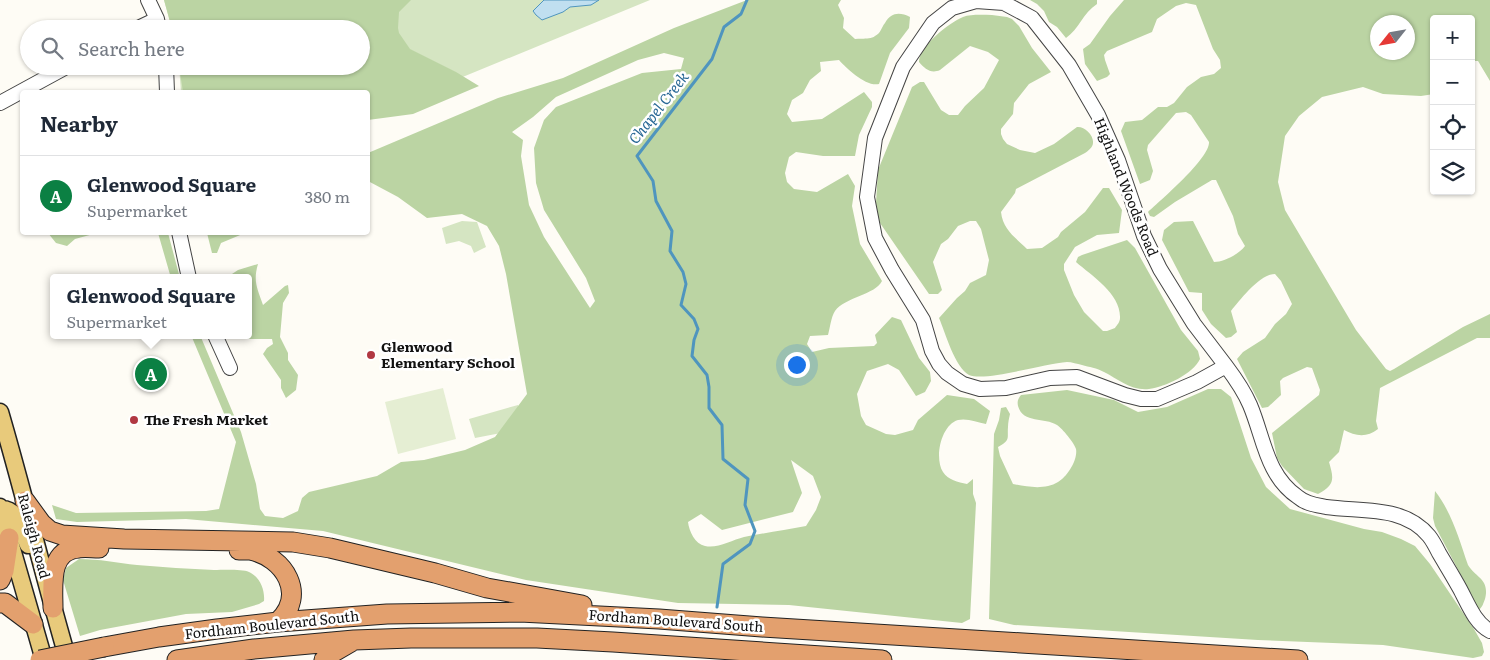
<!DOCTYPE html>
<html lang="en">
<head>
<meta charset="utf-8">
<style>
  body { margin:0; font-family:Literata,serif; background:#f6f6f7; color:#1f2937 }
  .controls { position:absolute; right:15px; top:15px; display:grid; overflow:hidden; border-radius:5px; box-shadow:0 1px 4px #0004 }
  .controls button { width:45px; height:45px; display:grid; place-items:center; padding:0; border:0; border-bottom:1px solid #e0e1e3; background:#fff; color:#1f2937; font:25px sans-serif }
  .compass { position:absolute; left:1370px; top:15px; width:45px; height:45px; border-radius:50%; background:#fff; box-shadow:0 1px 4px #0004; rotate:239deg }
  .you { position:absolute; left:796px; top:364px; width:18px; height:18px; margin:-12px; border:4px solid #fff; border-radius:50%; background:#1a73e8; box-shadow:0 0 0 8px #1a73e833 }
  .badge { display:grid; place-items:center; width:32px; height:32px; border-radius:50%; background:#0b8043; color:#fff; font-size:16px; font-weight:700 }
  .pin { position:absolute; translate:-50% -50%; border:2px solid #fff; box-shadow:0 1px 5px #0006 }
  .popup { position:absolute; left:50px; top:274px; width:202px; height:65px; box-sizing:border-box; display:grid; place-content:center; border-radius:5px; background:#fff; filter:drop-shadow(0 1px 4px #0005); font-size:16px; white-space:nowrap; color:#747a83 }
  .popup b { font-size:19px; color:#1f2937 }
  .popup::after { content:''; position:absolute; left:50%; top:100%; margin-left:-10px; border:10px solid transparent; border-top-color:#fff }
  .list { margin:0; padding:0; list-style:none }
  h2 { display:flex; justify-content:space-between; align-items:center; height:65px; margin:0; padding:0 20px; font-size:21px }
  h2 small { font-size:16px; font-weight:400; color:#747a83 }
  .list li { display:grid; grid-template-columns:32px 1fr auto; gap:15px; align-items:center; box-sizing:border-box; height:80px; padding:0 20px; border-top:1px solid #e0e1e3 }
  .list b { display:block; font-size:19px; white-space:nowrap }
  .list p { margin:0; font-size:16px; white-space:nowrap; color:#747a83 }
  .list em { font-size:16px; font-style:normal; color:#747a83 }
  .icon { flex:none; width:28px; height:28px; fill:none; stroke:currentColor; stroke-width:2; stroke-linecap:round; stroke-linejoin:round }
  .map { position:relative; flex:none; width:1490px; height:660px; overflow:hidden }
  .search { position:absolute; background:#fff; box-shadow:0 1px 4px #0004; left:20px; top:20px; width:350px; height:55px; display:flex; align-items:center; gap:12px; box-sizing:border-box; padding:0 18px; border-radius:28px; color:#747a83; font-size:19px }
  .panel { position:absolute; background:#fff; box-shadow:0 1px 4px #0004; left:20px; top:90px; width:350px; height:145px; border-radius:5px }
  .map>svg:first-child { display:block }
  .green { fill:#d5e5c2 }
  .forest { fill:#bbd4a3; fill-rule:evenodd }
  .pitch { fill:#e5eed3 }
  .water { fill:#c0dff0; stroke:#4f95be }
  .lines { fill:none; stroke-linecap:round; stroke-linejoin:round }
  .stream { stroke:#4f95be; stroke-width:3 }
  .minor-casing { stroke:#444; stroke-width:16 }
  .major-casing { stroke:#222; stroke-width:19 }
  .highway-casing { stroke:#222; stroke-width:21 }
  .minor { stroke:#fff; stroke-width:14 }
  .major { stroke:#e8ca7b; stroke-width:16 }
  .highway { stroke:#e3a06e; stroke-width:19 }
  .highway-bridge-casing { stroke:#222; stroke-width:21; stroke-linecap:butt }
  .highway-bridge { stroke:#e3a06e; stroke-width:19 }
  .poi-dot { fill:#b13842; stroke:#fff; stroke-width:2 }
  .labels { text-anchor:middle; stroke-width:5; stroke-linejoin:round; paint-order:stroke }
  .street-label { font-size:14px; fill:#111; stroke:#fff }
  .poi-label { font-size:14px; font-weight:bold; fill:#111; stroke:#fff; text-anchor:start }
  .water-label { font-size:15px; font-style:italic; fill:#286895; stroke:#fff }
</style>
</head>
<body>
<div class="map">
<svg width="1490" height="660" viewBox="0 0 1490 660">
  <rect width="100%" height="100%" fill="#fefcf5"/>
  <path class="green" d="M164 0H650L368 116V92H181L179 66H361V29H172Z
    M462 221 477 222 486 247 474 253 471 246 459 241 446 244 442 228Z
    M518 405 522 429 475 438 469 419Z"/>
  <path class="forest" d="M164 0H411L399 12 398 28 399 33 410 49 456 72 479 86 413 114 368 120V92H183L179 66H361V29H172Z
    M747 0H841L838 5 844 18 843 28 855 39C861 38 870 40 875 36 881 33 881 28 885 23 891 12 900 12 910 17L909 28 890 53 879 84C866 87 847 69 839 60L820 62 821 71 810 80 803 93 792 100 787 114 792 122 822 119 864 92 872 102V107L859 135 855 156H823L796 152 789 157 785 173 787 182 794 189 817 192 848 174 855 186 852 206 860 244 882 281C875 295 845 297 835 311 831 317 830 328 828 335L810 336 807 344 812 352 829 348 874 346 877 343 875 335 892 317 901 320 919 358 930 372 931 381 925 392 916 396 899 370 888 364 867 371 857 394 861 416 866 425 886 434 895 435 913 430 918 420 947 395 974 399 990 411 986 424C977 422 967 418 958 420 941 425 934 458 943 472 948 480 958 482 967 484L973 479V494L976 503 970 619 962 623 789 605 678 603 526 580 323 531 186 519 77 522 56 519 52 505 76 513 206 511 219 509 236 442 191 335H200L241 432 256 484 260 509 265 516 283 518 298 511 302 498 309 492 377 476 401 462 424 460 465 450 495 437 527 394 506 274 499 246 487 226 462 214 427 218 398 197 368 181V153L498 98 563 78 674 28ZM664 53 684 58 681 69 642 73 556 107 544 120 534 148 536 183 544 210 586 278 595 301 590 308 544 237 529 205 521 156 523 140 512 132 533 117 556 97 638 60ZM791 460 813 476 821 497 816 510 806 526C785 530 764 533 744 537 732 540 717 549 705 546 695 544 689 531 688 522L701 514 722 530 793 512 802 493Z
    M1030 0H1097V4C1083 13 1079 29 1066 38L1057 27 1049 22 1044 11 1037 4Z
    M1124 0H1490V81L1478 61H1471V19H1434V94L1421 96 1383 94 1363 87 1322 97 1299 116 1285 136 1278 182 1285 210 1356 330 1386 369 1390 371 1394 369 1463 327 1490 314V338H1477L1380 388 1376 421 1378 429C1367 438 1355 436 1344 430L1339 452 1329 462C1334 479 1335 485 1318 494L1304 489 1282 466 1277 458 1272 433 1319 395 1320 390 1312 368 1307 367 1283 378 1280 381 1281 395 1268 407 1262 408 1237 359 1243 352 1265 338 1275 324 1286 314 1292 304 1281 281 1275 274C1260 274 1240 300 1231 311L1237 332 1231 337 1226 338 1211 324 1202 310V293L1189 292 1162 240 1164 230 1174 222 1193 221 1214 262C1224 262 1239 254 1245 246L1238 234 1233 216 1216 180H1212L1175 202 1154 217 1150 216 1148 212C1161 200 1210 158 1209 142L1191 115 1186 112 1176 113 1148 145 1147 150 1153 171 1150 180 1140 184 1121 131 1125 122 1142 120 1158 107H1167L1174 103 1187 87 1201 77 1214 74 1221 68 1220 60 1213 49 1196 5 1186 3 1176 6 1157 19 1152 32 1107 51 1104 55 1105 60 1110 74 1107 77 1097 81 1085 64 1083 49 1090 44 1110 16ZM1378 22H1408V52H1378Z
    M992 15 1007 17 1012 19 1019 26 1032 48 1051 72 1029 84 1014 103 1013 114 1001 129V134L1003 139 1007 144 1020 150 1035 153 1054 144 1077 127C1084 126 1094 135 1093 143 1093 147 1088 151 1085 153L1016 189 1015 193 1001 212C1003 230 1015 237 1027 249L1042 248 1058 237 1061 232 1085 212 1103 188H1109L1122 210 1119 233 1097 235 1075 247 1064 264V270L1074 295 1084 312 1103 331H1107L1115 328C1117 325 1120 322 1120 318 1121 294 1092 276 1076 262L1078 257 1082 255 1127 240 1135 248 1181 330 1198 351 1200 359C1193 374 1165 387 1149 389 1131 391 1118 379 1104 372 1097 368 1089 367 1082 365 1077 364 1072 362 1067 362 1046 363 986 382 969 375 955 368 945 332 939 318L957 298 965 291 970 283 986 275 989 260 981 229 976 221H970L958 226 948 239 941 244 933 262 942 290 938 294H929L880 223 878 219 876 203 878 170 912 87 920 82H924L941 110 949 115H958L965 106 984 88 999 60 988 52 970 46 940 70C931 74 925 69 919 62 919 46 950 22 963 17 971 14 983 15 992 15Z
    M48 233H58L61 234 68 233H97L75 239 67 246 56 243Z
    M158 233H168L180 278H171Z
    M207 233V232L245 233 221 243 217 253H212Z
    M258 264C253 281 257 288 263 305L285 286 288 285 289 293 283 303 280 337 288 353V360L298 375 296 390 286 398 281 388V380L263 354 267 348 273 344 272 339H250L244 335H248V278H226L238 270Z
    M1208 389H1221L1231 397 1251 458 1266 487 1290 509 1364 529 1382 532 1401 539 1415 546 1430 564 1474 629 1482 643 1484 652 1482 656 1473 658 1383 645 1258 640 1014 625 989 619 994 434 999 420 1001 408 1006 407 1010 414C1009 418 1008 423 1008 427 1007 438 1011 440 998 447L1000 456 1013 484C1028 487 1045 490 1058 482 1067 477 1078 460 1076 449 1075 444 1062 428 1057 425 1045 417 1023 424 1018 406 1017 401 1018 399 1021 395L1067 390 1114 400 1138 412 1167 407Z
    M1435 491C1452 513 1459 539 1468 565 1476 578 1490 579 1485 599 1483 604 1483 606 1479 610L1476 608 1473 603 1464 581 1435 526 1433 518Z
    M79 559C99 559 118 563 137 565 163 567 189 569 214 570 223 570 242 569 249 572 260 577 265 590 264 601L259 604 232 612 186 614 100 630 80 636 63 580 66 568Z"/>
  <path class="pitch" d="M443 388 456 439 398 454 385 402Z"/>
  <path class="water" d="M544 0H599L591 5 570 7 563 12 542 20 536 15 533 11Z"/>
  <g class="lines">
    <path class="stream" d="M717 607 723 564 750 544 755 531 745 505 748 479 723 459 722 425 709 408V387L707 375 692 356 694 340 698 329 694 319 681 305 686 284 683 272 670 251 672 231 656 201 653 181 637 156 712 59 724 27 741 14 747 0"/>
    <g class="minor-casing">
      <path id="minor" d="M148 0 157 19 159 29
        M976 1 1004 3 1032 18 1069 65 1098 115 1118 160 1144 236 1160 269 1194 324 1226 366 1197 382 1157 399H1141L1125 395 1077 377 1050 378 1006 388 980 389 963 384 947 373 939 364 932 351 923 320 892 270 875 238 867 197 875 138 903 67 933 23 952 8Z
        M136 29 157 19
        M166 66 167 92
        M0 103 68 66
        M179 232 189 278
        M215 335 230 368
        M1226 366C1235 378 1244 391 1250 405 1264 438 1266 475 1298 497 1306 504 1316 505 1326 507 1361 512 1404 505 1429 536 1433 541 1436 547 1439 553 1446 565 1453 576 1460 589 1468 604 1475 623 1490 631"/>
    </g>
    <g class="major-casing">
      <path id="major" d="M0 412C24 494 44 578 68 660
        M0 507 44 660
        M1 509C18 508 23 532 28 545"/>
    </g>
    <g class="highway-casing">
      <path id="highway" d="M25 501 41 523 50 531 62 535 124 539 293 542 330 548 435 573 487 588 582 605
        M239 550C242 550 247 550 250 550 285 557 307 595 278 622
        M0 580 4 571 9 538
        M0 603H5L33 624
        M53 608C53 585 48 550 79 548 85 547 92 548 99 548
        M104 647 159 637 217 629 278 622 387 614 520 612 659 619 762 627 1298 660
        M177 660 254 649 354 640 411 638H537L613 642 882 660
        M324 660 332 653 351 642"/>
    </g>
    <use href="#minor" class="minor"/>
    <use href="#major" class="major"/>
    <use href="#highway" class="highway"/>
    <g class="highway-bridge-casing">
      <path id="highway-bridge" d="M40 660 104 647"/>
    </g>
    <use href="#highway-bridge" class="highway-bridge"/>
  </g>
  <g class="poi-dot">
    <circle cx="371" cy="355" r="5"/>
    <circle cx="134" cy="420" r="5"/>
  </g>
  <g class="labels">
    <g class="street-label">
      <text transform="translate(1126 187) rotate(68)" y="5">Highland Woods Road</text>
      <text transform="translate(34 536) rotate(75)" y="5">Raleigh Road</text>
      <text transform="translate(676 621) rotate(4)" y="5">Fordham Boulevard South</text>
      <text transform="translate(272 625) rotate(-6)" y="5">Fordham Boulevard South</text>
    </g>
    <g class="poi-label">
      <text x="381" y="352">Glenwood<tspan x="381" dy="16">Elementary School</tspan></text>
      <text x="144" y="425">The Fresh Market</text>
    </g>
    <g class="water-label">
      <text transform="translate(659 108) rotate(-52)" y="5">Chapel Creek</text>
    </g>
  </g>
</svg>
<div class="controls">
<button>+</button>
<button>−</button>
<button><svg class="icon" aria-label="locate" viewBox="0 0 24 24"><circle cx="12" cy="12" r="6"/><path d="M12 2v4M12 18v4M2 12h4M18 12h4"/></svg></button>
<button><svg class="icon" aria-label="layers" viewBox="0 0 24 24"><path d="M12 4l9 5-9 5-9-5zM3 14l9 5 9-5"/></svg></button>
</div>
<svg class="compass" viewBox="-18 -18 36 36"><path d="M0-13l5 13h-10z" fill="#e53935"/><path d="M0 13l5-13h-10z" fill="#747a83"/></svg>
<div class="you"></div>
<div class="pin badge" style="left:151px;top:374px">A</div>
<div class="popup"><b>Glenwood Square</b>Supermarket</div>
<div class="search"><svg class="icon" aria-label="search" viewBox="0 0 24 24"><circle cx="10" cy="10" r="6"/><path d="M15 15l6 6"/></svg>Search here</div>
<section class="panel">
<h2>Nearby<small></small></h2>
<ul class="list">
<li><span class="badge">A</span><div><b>Glenwood Square</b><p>Supermarket</p></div><em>380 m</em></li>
</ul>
</section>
</div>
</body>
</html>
